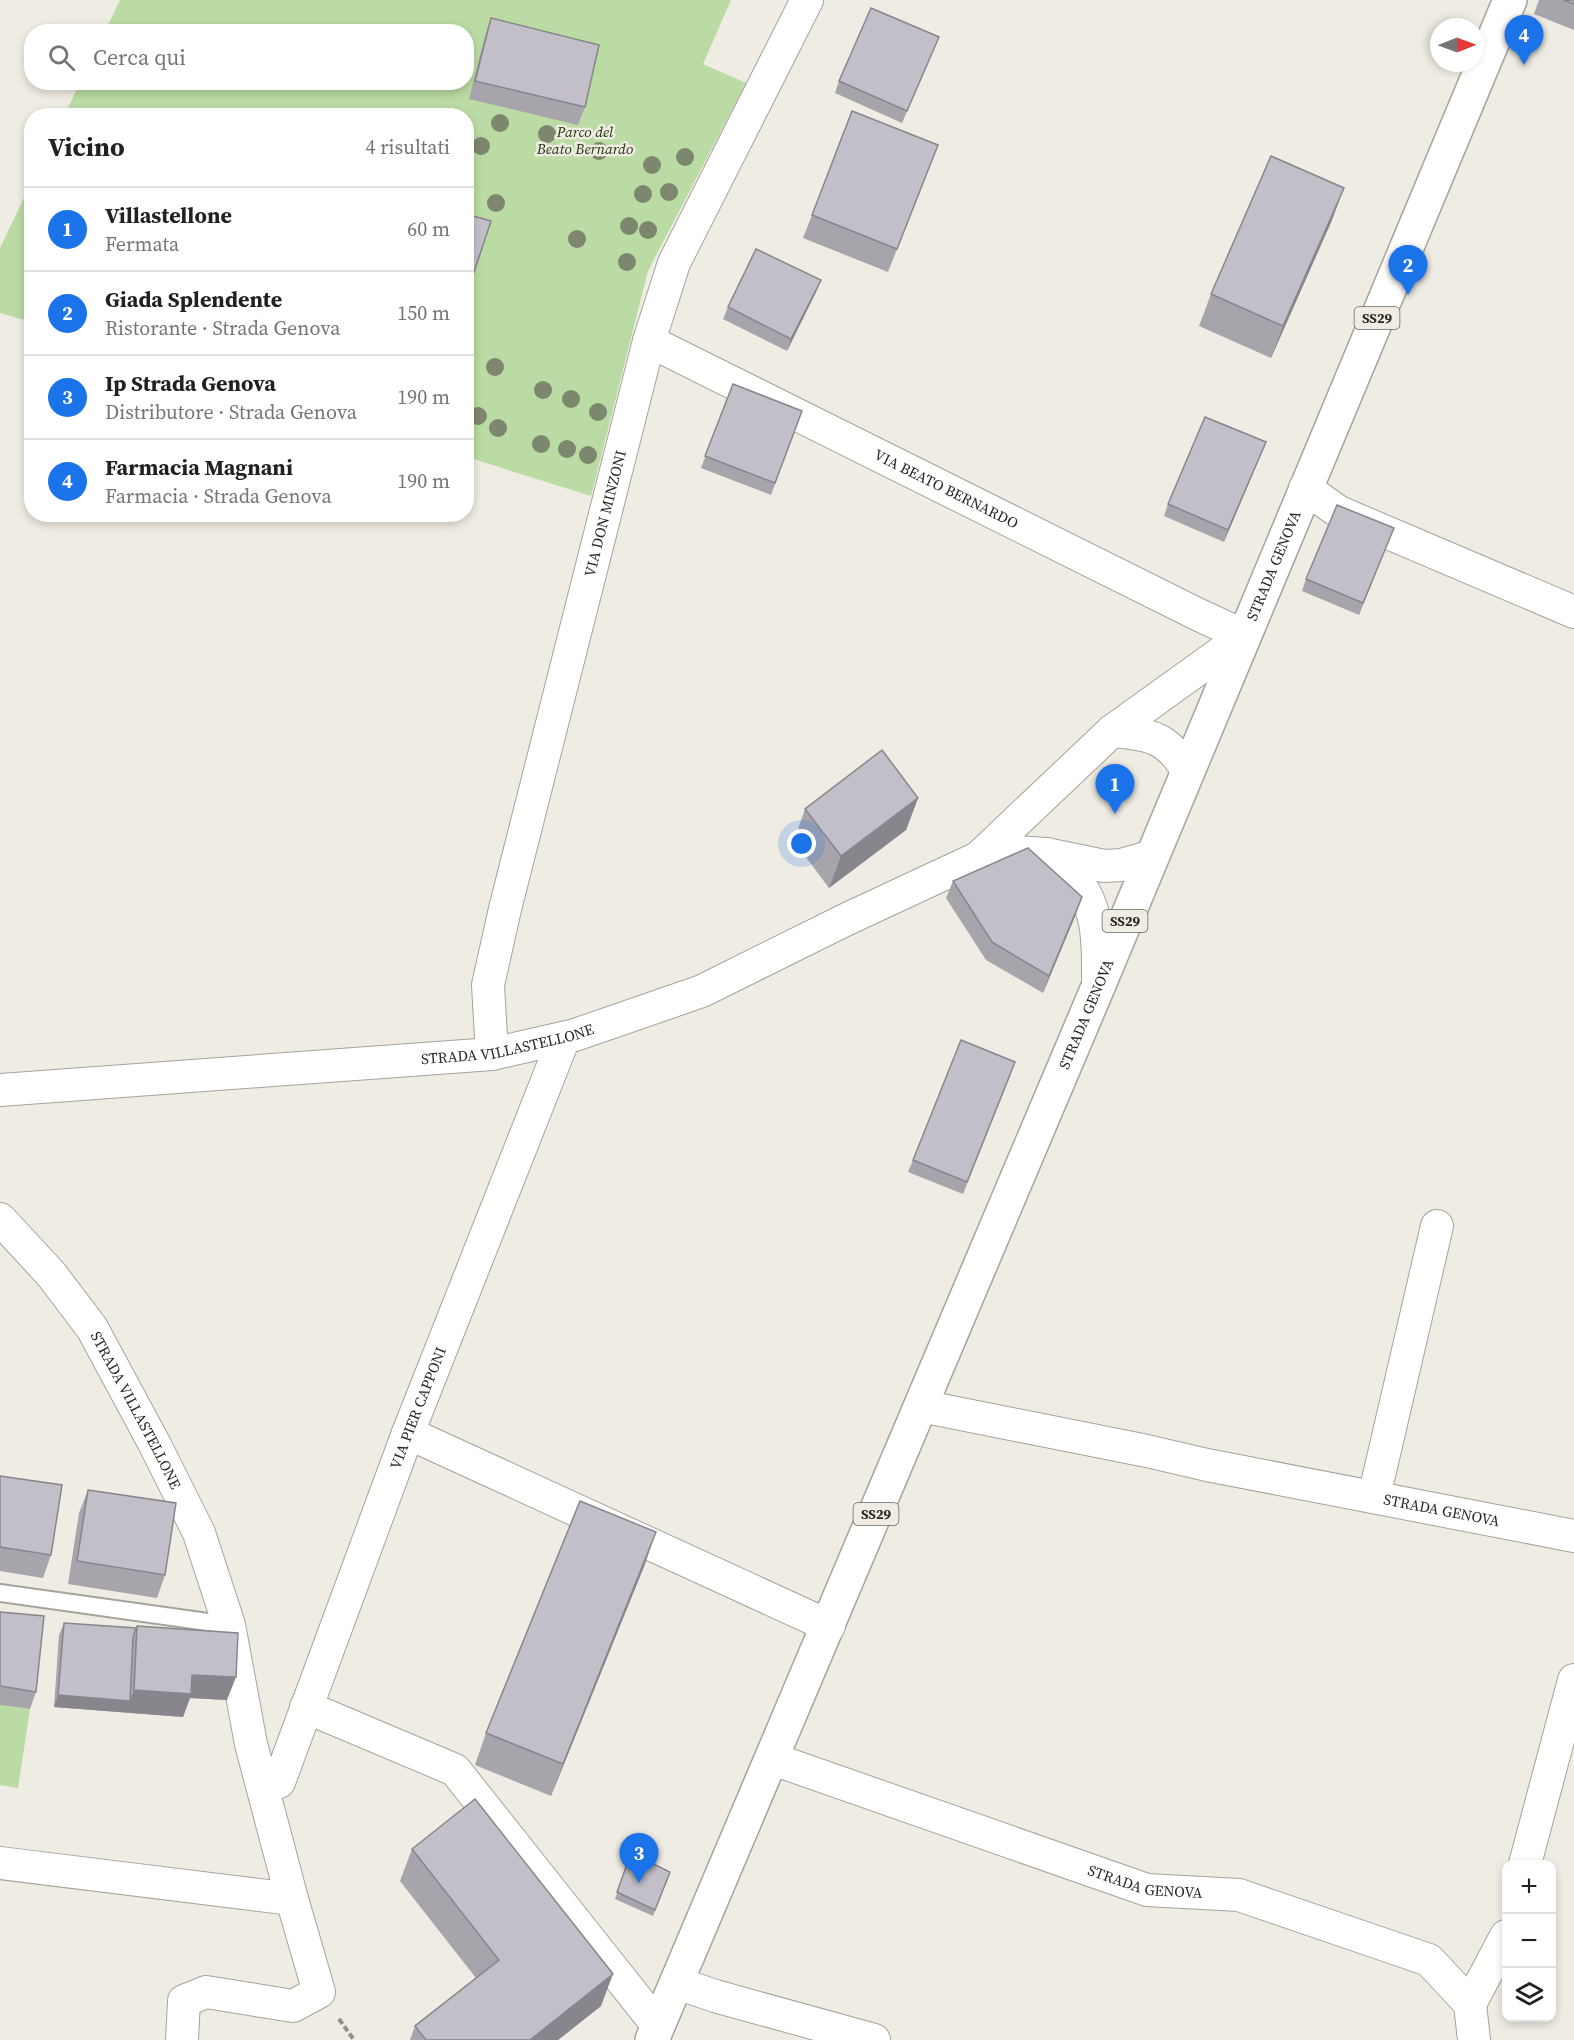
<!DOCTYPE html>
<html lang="it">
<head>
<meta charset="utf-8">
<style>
  body { margin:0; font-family:"Source Serif 4",serif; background:#f2f2f2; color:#202124 }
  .controls { position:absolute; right:18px; bottom:18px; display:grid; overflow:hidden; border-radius:12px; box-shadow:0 3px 9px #0003 }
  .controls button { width:54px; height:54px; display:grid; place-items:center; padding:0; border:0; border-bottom:2px solid #e0e0e0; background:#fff; color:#202124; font:30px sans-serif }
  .compass { position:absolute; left:1430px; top:18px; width:54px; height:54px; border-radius:50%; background:#fff; box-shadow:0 3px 9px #0003; rotate:89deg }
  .you { position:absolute; left:802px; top:844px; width:21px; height:21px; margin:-15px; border:4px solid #fff; border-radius:50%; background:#1a73e8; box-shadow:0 0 0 9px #1a73e833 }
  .badge { display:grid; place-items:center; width:39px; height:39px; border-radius:50%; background:#1a73e8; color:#fff; font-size:20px; font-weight:700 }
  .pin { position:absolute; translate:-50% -50px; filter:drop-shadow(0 2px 3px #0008) }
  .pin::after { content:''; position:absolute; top:32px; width:21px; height:18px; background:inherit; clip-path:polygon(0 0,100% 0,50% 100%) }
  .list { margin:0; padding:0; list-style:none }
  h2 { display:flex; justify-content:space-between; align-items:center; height:78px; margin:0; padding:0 24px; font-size:26px }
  h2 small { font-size:20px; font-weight:400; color:#757577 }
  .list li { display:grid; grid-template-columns:39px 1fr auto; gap:18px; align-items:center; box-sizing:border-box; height:84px; padding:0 24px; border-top:2px solid #e0e0e0 }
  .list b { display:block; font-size:22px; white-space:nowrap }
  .list p { margin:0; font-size:20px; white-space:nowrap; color:#757577 }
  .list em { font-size:20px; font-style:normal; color:#757577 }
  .icon { flex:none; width:33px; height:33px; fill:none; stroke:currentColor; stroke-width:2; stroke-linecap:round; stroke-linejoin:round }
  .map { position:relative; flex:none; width:1574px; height:2040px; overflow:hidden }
  .search { position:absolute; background:#fff; box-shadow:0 3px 9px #0003; left:24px; top:24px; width:450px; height:66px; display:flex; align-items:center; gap:15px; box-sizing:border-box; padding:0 21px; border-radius:24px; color:#757577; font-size:22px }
  .panel { position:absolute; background:#fff; box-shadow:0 3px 9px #0003; left:24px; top:108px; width:450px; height:414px; border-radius:24px }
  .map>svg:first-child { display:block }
  .green { fill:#badba3 }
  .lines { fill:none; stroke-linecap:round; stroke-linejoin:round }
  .lane-casing { stroke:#a6a39b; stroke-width:20 }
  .street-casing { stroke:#a6a39b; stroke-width:34 }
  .primary-casing { stroke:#a6a39b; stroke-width:36 }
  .path { stroke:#929089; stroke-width:4; stroke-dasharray:6 3; stroke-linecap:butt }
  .lane { stroke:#fff; stroke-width:16 }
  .street { stroke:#fff; stroke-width:32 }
  .primary { stroke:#fff; stroke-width:33 }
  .tree { fill:#7d876d }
  .wall { fill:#a7a4ac }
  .shaded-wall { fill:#88868c }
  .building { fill:#c2bfc8; stroke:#88868c; stroke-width:1.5 }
  .labels { text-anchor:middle; stroke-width:5; stroke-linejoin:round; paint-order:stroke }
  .shield { fill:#efece3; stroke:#65645e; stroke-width:1.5 }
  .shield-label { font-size:14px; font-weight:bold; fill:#2a2925 }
  .park-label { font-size:15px; font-style:italic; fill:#1f340c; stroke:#efece3 }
  .street-label { font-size:15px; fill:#2a2925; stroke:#efece3 }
</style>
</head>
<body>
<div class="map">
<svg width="1574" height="2040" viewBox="0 0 1574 2040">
  <rect width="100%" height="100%" fill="#efece3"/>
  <path class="green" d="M120 0H731L703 64 746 83 648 271 591 496 467 457 466 116H64L80 83 466 82V32L105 31Z
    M31 183V322L0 313V248Z
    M0 1705 30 1709 18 1788 0 1785Z"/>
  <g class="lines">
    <g class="lane-casing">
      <path id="lane" d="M0 1593 229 1625"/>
    </g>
    <g class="street-casing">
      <g id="street">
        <path id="s1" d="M649 341 1197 614 1244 636 1112 731 978 858"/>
        <path d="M1305 488 1339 512 1574 612"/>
        <path d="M1112 731C1150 734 1168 737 1188 772"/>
        <path d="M1047 854C1055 861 1065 868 1072 875 1101 906 1098 948 1098 987"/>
        <path id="s2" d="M492 1054 488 985 505 909 649 341 674 263 807 0"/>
        <path id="s3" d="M0 1090 492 1054 575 1035 702 991 845 920 978 858 1015 852 1046 854 1104 866 1121 865 1152 856"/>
        <path id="s4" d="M0 1219 51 1274 92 1328 155 1445 199 1533 229 1625 251 1744 292 1899 319 1992 293 2006 206 1992 184 2001 182 2040"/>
        <path id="s5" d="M921 1406 1147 1451 1207 1465 1574 1536"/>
        <path d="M408 1433 829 1626"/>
        <path d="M1374 1497 1437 1226"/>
        <path d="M306 1707 455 1770 658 2026"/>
        <path id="s6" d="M773 1759 1147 1890 1239 1895 1429 1960 1470 2004 1474 2040"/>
        <path id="s7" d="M279 1782 408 1433 564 1038"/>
        <path d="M0 1863 292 1899"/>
        <path d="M1525 1864 1574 1680"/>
        <path d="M677 1983 715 1996 874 2040"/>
        <path d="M1470 2004 1506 1936"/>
      </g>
    </g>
    <g class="primary-casing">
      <g id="primary">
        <path id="s8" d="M652 2040 1098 987 1510 0"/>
      </g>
    </g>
    <path class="path" d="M339 2019 354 2040"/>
    <use href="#lane" class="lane"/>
    <use href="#street" class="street"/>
    <use href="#primary" class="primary"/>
  </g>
  <g class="tree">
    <circle cx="500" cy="123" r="9"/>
    <circle cx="547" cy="134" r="9"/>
    <circle cx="481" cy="146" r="9"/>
    <circle cx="599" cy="151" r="9"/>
    <circle cx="685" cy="157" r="9"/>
    <circle cx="652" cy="165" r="9"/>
    <circle cx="669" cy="192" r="9"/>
    <circle cx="643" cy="194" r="9"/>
    <circle cx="496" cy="203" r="9"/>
    <circle cx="629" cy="226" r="9"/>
    <circle cx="648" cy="230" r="9"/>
    <circle cx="577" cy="239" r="9"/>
    <circle cx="627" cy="262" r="9"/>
    <circle cx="495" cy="367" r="9"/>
    <circle cx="543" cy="390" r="9"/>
    <circle cx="571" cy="399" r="9"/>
    <circle cx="598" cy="412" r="9"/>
    <circle cx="478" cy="416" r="9"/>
    <circle cx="498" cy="428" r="9"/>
    <circle cx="541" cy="444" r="9"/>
    <circle cx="567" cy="449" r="9"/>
    <circle cx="588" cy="455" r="9"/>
  </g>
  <path class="wall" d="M1539 0H1574V30L1534 14Z
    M491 18 585 107 578 125 469 99 485 36Z
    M939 37 902 123 835 93 839 81Z
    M938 145 888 272 803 238 812 215Z
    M1332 220 1271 358 1199 326 1211 294Z
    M821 280 816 292 787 351 723 319 728 307Z
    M733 384 802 411 771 495 701 468Z
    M1261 454 1224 542 1164 516 1168 504Z
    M1394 528 1359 615 1302 591 1306 579Z
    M918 798 906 830 829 888 794 841 805 809Z
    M953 881 1076 914 1043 993 986 960 946 898Z
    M1011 1074 963 1194 908 1172 913 1160Z
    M0 1476 51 1555 43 1578 0 1571Z
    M88 1490 165 1575 157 1598 68 1584 79 1513Z
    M645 1564 551 1796 475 1765 486 1733Z
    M0 1612 36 1692 30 1709 0 1705Z
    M64 1623 133 1637 137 1626 227 1700 190 1698 183 1717 54 1707 59 1635Z
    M412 1849 601 2006 558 2040H410L415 2026 476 1978 400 1881Z
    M631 1853 670 1872 653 1916 615 1899Z"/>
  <path class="shaded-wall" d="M1344 188 1332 220 1271 358 1283 326Z
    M821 280 816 292 787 351 791 339Z
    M1266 442 1261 454 1224 542 1228 530Z
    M918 798 906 830 829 888 841 856Z
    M1082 897 1076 914 1043 993 1049 976Z
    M656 1532 645 1564 551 1796 563 1764Z
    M192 1675 236 1677 227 1700 190 1698 183 1717 54 1707 58 1695 130 1701 134 1690Z
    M613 1974 601 2006 558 2040H530Z"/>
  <path class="building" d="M1564 0H1574V4Z
    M871 8 939 37 907 111 839 81Z
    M491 18 599 45 585 107 475 81Z
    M852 111 938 145 897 249 812 215Z
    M1271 156 1344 188 1283 326 1211 294Z
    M466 214 491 221 466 296Z
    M756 249 821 280 791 339 728 307Z
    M733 384 802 411 775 483 705 456Z
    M1205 417 1266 442 1228 530 1168 504Z
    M1337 505 1394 528 1363 603 1306 579Z
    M882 750 918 798 841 856 805 809Z
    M1028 848 1082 897 1049 976 992 942 953 881Z
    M961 1040 1015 1062 967 1182 913 1160Z
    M0 1476 62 1485 51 1555 0 1547Z
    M88 1490 176 1503 165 1575 77 1561Z
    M580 1501 656 1532 563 1764 486 1733Z
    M0 1612 44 1616 36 1692 0 1686Z
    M64 1623 136 1628 133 1637 130 1701 58 1695Z
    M137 1626 238 1633 236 1677 192 1675 191 1694 134 1690Z
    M475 1799 613 1974 530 2040H426L415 2026 499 1960 412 1849Z
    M631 1853 670 1872 655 1910 617 1892Z"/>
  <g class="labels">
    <g class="shield">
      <rect x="1354.5" y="307" width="45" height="22" rx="4.5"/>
      <rect x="1102.5" y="910" width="45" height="22" rx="4.5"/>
      <rect x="853.5" y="1503" width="45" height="22" rx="4.5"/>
    </g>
    <g class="shield-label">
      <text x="1377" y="323">SS29</text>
      <text x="1125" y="926">SS29</text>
      <text x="876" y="1519">SS29</text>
    </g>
    <g class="park-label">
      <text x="585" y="137">Parco del<tspan x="585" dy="17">Beato Bernardo</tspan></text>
    </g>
    <g class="street-label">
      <text dy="5" stroke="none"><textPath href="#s1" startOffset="332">VIA BEATO BERNARDO</textPath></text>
      <text dy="5" stroke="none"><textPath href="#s2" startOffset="555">VIA DON MINZONI</textPath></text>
      <text dy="5" stroke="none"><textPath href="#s8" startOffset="1600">STRADA GENOVA</textPath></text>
      <text dy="5" stroke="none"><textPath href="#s8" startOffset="1114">STRADA GENOVA</textPath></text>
      <text dy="5" stroke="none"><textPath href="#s3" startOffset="510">STRADA VILLASTELLONE</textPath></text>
      <text dy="5" stroke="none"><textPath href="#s7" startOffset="399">VIA PIER CAPPONI</textPath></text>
      <text dy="5" stroke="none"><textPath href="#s4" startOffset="236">STRADA VILLASTELLONE</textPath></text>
      <text dy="5" stroke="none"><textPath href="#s5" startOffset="531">STRADA GENOVA</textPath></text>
      <text dy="5" stroke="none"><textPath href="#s6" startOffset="393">STRADA GENOVA</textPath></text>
    </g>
  </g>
</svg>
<div class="controls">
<button>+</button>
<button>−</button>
<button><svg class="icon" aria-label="layers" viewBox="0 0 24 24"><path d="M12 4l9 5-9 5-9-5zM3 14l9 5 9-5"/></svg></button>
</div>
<svg class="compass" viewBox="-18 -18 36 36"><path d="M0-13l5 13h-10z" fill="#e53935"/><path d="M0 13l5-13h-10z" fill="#757577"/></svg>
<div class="you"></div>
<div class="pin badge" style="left:1115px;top:814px">1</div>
<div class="pin badge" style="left:1408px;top:295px">2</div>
<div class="pin badge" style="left:639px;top:1883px">3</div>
<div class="pin badge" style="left:1524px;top:65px">4</div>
<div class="search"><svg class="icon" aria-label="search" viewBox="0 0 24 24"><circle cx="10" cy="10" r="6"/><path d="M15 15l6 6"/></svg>Cerca qui</div>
<section class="panel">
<h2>Vicino<small>4 risultati</small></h2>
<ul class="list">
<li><span class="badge">1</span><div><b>Villastellone</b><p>Fermata</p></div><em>60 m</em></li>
<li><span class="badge">2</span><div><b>Giada Splendente</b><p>Ristorante · Strada Genova</p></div><em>150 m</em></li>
<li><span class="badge">3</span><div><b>Ip Strada Genova</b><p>Distributore · Strada Genova</p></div><em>190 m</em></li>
<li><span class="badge">4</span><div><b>Farmacia Magnani</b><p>Farmacia · Strada Genova</p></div><em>190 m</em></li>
</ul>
</section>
</div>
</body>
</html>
